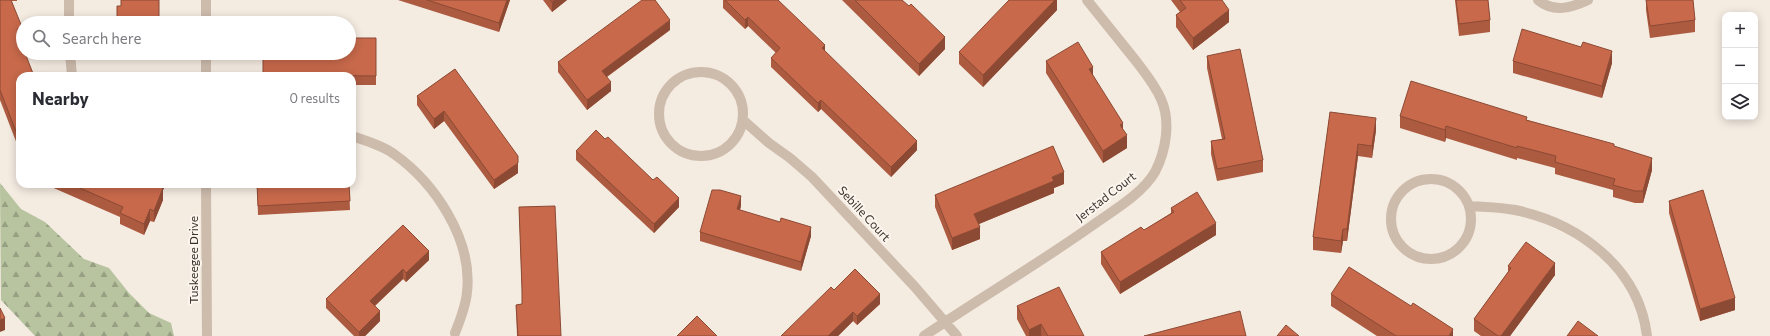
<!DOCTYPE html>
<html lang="en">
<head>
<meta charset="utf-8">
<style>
  body { margin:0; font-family:Commissioner,sans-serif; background:#f2f2f3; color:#2b2b33 }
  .controls { position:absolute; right:12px; top:12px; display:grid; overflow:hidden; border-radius:8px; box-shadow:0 2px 10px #0003 }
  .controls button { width:36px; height:36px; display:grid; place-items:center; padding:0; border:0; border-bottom:1px solid #e1e1e2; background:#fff; color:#2b2b33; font:20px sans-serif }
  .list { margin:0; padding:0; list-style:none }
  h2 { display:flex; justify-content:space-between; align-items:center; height:52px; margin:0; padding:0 16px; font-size:17px }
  h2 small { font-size:13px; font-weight:400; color:#7c7c81 }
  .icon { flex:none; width:22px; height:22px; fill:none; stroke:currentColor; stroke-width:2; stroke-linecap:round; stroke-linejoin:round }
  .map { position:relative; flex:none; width:1770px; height:336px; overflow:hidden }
  .search { position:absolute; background:#fff; box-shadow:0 2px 10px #0003; left:16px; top:16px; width:340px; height:44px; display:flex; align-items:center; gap:10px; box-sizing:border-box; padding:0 14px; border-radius:22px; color:#7c7c81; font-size:15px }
  .panel { position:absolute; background:#fff; box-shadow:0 2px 10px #0003; left:16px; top:72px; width:340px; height:116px; border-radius:12px }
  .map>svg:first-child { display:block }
  .forest { fill:url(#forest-firs) }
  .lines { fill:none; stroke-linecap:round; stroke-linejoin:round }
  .minor { stroke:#cdbbac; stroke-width:10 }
  .wall { fill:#ac5a40 }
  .shaded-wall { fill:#8c4a34 }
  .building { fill:#c8694b; stroke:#8c4a34 }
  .labels { text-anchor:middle; stroke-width:4; stroke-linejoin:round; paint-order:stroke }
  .street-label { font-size:12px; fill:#3b302b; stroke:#fbf5ee }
</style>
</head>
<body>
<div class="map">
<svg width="1770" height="336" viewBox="0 0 1770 336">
  <defs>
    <pattern id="forest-firs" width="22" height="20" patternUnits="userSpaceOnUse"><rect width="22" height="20" fill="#b8c4a0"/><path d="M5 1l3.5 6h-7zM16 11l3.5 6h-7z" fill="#97a083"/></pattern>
  </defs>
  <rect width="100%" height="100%" fill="#f4ebe1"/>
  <path class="forest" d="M0 183 21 209 45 222 84 259 109 268 129 293 149 313 171 323 174 336H35L1 300Z"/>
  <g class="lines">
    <path class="minor" d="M69 0V23
      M1538 0C1554 13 1571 8 1588 0
      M206 23V0
      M70 53 72 76
      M659 114a42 42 0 1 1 84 0a42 42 0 1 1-84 0Z
      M206 76V53
      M743 120 769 143 790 158 812 177 915 287 957 336
      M352 136C366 141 382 145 394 154 435 183 473 240 467 292 466 306 460 320 455 333
      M1391 219a40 40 0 1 1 80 0a40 40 0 1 1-80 0Z
      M206 184 207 336
      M1470 206C1485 207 1501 207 1515 210 1579 223 1639 268 1647 336
      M924 336C980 298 1038 264 1093 225 1114 210 1142 194 1155 172 1166 151 1171 121 1161 99 1155 85 1145 73 1136 61 1120 41 1103 20 1087 0"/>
  </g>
  <path class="wall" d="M0 0H17V1H11L22 37 20 38 17 144 0 100Z
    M398 0H510L499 32Z
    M543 0H567L552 12Z
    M723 0H778L825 51 917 150 891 177 821 109 818 112 771 67V58L776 53 748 26 745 29 723 8Z
    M842 0H902L945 49 919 76Z
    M1057 0V10L983 87 959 64V52Z
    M1171 0H1222L1229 22 1193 50 1176 27V15L1180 12Z
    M1455 0H1488L1490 20V32L1459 36Z
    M1646 0H1693L1695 20V32L1650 38 1646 10Z
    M670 30 607 77 611 91 587 110 558 72V62Z
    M376 38V85H352V76H263V53Z
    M1207 56 1263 160V172L1217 181 1211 154V141L1222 139 1207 68Z
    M1046 61 1093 75 1123 130 1127 148 1103 163 1046 73Z
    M1513 61 1612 63 1602 98 1513 73Z
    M455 69 518 173 494 189 444 121 434 129 417 105V96Z
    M1330 112 1376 130 1372 158 1358 156 1347 241H1343L1341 253 1313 250V237Z
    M1400 116 1527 120 1614 146 1652 170 1643 203H1635L1613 197V190L1555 174V168L1517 158V160L1446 138 1445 142 1400 128Z
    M576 151 679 207 654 233 576 160Z
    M49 184H165V186L163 190V200L154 222 150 221 144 235 120 224V217L49 186Z
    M257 184H349L350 210 258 215Z
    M1064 184 1054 188V193L979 224 980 239 952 250 935 207V195Z
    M1669 201 1735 310 1700 321 1669 213Z
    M741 206 740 210 811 236 801 271 700 241V232Z
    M519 207 561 336H517L516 305 522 304V295Z
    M1171 208 1216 235 1120 294 1101 264V252L1144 230 1171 213Z
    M403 225 429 260 406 282 403 279 375 306 380 321 365 336H354L326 308V299Z
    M1508 266 1555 275 1510 336H1481L1474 331V319L1508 272Z
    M834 290 880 304 857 325 853 321 838 336H781Z
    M1331 294 1453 336H1377L1331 306Z
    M1017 306 1084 336H1026L1017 319Z"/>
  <path class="shaded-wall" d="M507 0H510L499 32V23Z
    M555 0H567L552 12V2Z
    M1055 0H1057V10L983 87V75Z
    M1229 10V22L1193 50V38Z
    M748 17V26L745 29V20Z
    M670 20V30L602 80V71Z
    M22 27V37L17 39V29Z
    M945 37V49L919 76V64Z
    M825 45V54L822 48Z
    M1612 51V63L1602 98V86Z
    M1093 67V79L1089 69Z
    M611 82V91L587 110V100Z
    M821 100V109L818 112V103Z
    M444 111V121L434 129V119Z
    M1376 118V130L1372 158V146Z
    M1123 123V135L1120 125Z
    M1446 126V138L1445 142V130Z
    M20 133V143L17 144V134Z
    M1127 135V148L1103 163V151Z
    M917 141V150L891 177V167Z
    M1358 144V156L1347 241V229Z
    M1652 158V170L1643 203V191Z
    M518 163V173L494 189V180Z
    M1064 172V184L1054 188V193L974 226V214L1052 177Z
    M161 184H165V186L163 190V200L154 222V211Z
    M741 196V206L737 219V209Z
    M679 198V207L654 233V224Z
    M150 209V221L144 235V224Z
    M1216 223V235L1120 294V282Z
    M811 227V236L801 271V262Z
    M980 227V239L952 250V238Z
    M1343 229V241L1341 253V241Z
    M429 251V260L406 282V273Z
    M1555 263V275L1510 336H1501Z
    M403 269V279L370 310V301Z
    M880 294V304L857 325V316Z
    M1735 298V310L1700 321V309Z
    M380 311V321L365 336H359V332Z
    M853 312V321L838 336H828Z
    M5 318V330L0 332V320Z
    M1041 324V336H1029V330Z
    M1453 329V336H1449Z"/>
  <path class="building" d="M0 0H11L22 27 17 29 23 48V53H25L34 76H20V133L17 134 0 90Z
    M121 0H159V23H117V6H121Z
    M427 0H507L499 23Z
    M550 0H555L552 2Z
    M642 0H655L670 20 602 71 611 82 587 100 558 62Z
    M725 0H778L825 45 822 48 917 141 891 167 821 100 818 103 771 58 780 48 748 17 745 20Z
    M855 0H902L909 6 911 4 945 37 919 64Z
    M1009 0H1055L983 75 959 52Z
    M1180 0H1222L1229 10 1193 38 1176 15 1186 8Z
    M1456 0H1488L1490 20 1459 24Z
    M1646 0H1693L1695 20 1650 26Z
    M1522 29 1581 47 1583 42 1612 51 1602 86 1513 61Z
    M349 38H376V76L263 75V53H349Z
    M1078 42 1093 67 1089 69 1123 123 1120 125 1127 135 1103 151 1046 61Z
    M1240 49 1263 160 1217 169 1211 141 1225 139 1207 56Z
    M455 69 518 156V163L494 180 444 111 434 119 417 96Z
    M1411 81 1527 117 1526 120 1614 144V146L1652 158 1643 191H1635L1613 185 1615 179 1555 162 1556 156 1517 146V148L1446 126 1445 130 1400 116Z
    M1330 112 1376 118 1372 146 1358 144 1347 229H1343L1341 241 1313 237Z
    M596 130 605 139 608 137 653 180 657 177 679 198 654 224 576 151Z
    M1053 146 1064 172 1052 177 1054 181 974 214 980 227 952 238 935 195Z
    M71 184H161L160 187 163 188 154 211 150 209 144 224 120 213 123 207Z
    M257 184H349L350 201 258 206Z
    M712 190H720L741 196 737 209 780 222 781 218 811 227 801 262 700 232Z
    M1703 190 1735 298 1700 309 1669 201Z
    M1197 192 1216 223 1120 282 1101 252 1141 227 1144 230 1174 212 1171 208Z
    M555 206 561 336H518L516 305 522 304V289L519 207Z
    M403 225 429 251 406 273 403 269 370 301 380 311 359 332 326 299Z
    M1526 242 1555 263 1501 336H1498L1474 319 1511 268 1508 266Z
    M1349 267 1411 306 1413 303 1453 329 1449 336H1396L1331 294Z
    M855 269 880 294 857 316 853 312 828 336H781L831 287 834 290Z
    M1059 287 1084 336H1048L1041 324 1029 330 1017 306Z
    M0 308 5 318 0 320Z
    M1240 311 1246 336H1144Z
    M697 316 717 336H677Z
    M1578 321 1598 336H1567Z
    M1286 325 1299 336H1277Z"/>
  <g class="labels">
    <g class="street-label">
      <text transform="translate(1106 197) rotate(-38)" y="4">Jerstad Court</text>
      <text transform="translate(864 214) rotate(47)" y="4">Sebille Court</text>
      <text transform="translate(194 260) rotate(-90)" y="4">Tuskeegee Drive</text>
    </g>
  </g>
</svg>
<div class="controls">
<button>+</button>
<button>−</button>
<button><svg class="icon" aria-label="layers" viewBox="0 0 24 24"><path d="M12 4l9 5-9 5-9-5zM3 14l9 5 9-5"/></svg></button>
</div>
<div class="search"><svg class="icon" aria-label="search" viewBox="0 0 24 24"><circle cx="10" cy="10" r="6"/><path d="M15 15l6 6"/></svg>Search here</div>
<section class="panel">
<h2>Nearby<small>0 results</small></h2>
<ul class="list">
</ul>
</section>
</div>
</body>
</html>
